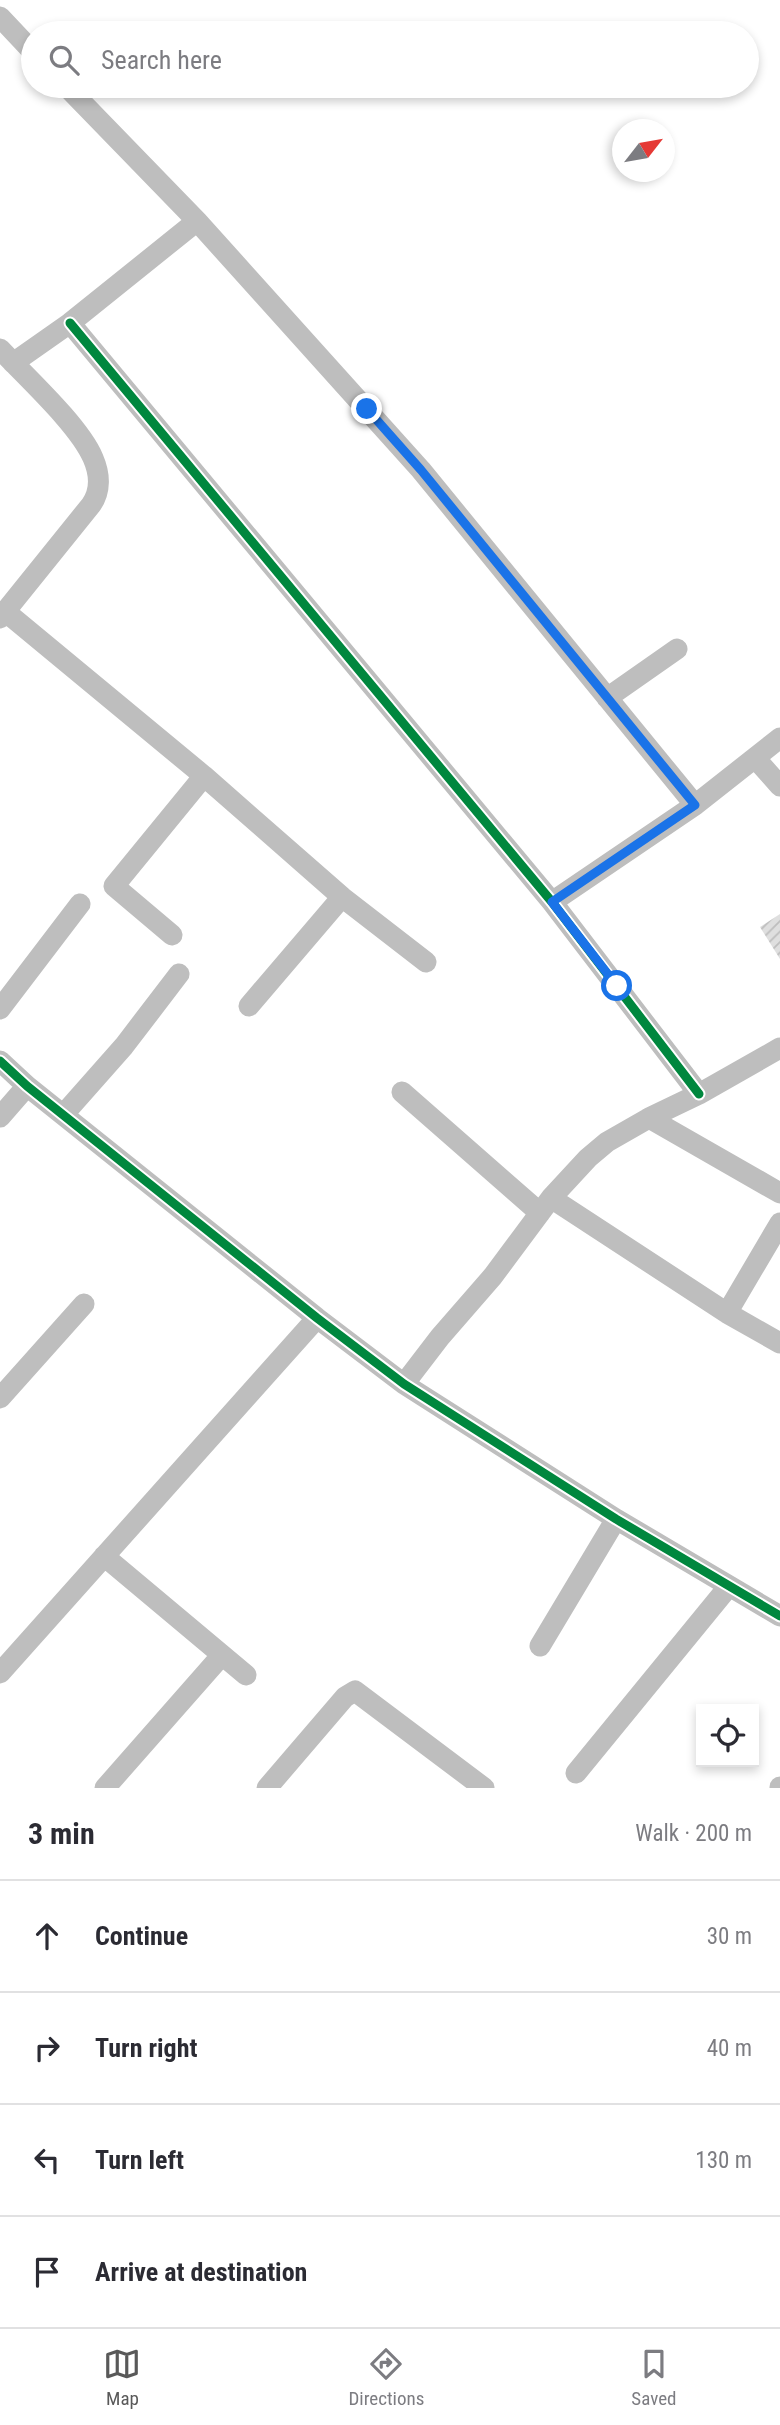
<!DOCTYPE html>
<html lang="en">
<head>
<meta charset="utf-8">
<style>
  body { margin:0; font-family:"Roboto Condensed",sans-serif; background:#f7f7f7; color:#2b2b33 }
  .controls { position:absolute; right:21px; bottom:21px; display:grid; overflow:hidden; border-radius:0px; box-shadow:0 4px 10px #0003 }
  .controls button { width:63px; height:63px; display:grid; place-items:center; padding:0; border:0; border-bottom:2px solid #e1e1e2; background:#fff; color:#2b2b33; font:35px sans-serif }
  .compass { position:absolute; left:612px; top:119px; width:63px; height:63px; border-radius:50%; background:#fff; box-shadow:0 4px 10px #0003; rotate:59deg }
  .stop { position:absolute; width:21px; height:21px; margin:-16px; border:5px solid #1a73e8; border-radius:50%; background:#fff }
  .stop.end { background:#1a73e8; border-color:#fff; box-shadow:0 2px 7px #0008 }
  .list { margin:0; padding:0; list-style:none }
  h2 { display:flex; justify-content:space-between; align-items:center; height:91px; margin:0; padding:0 28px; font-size:30px }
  h2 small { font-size:23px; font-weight:400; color:#7c7c81 }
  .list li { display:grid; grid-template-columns:46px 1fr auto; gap:21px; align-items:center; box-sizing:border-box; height:112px; padding:0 28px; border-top:2px solid #e1e1e2 }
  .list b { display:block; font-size:26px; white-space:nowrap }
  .list em { font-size:23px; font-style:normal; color:#7c7c81 }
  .icon { flex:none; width:38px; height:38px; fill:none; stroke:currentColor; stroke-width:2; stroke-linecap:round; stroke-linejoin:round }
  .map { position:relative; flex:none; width:780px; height:1788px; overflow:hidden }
  .search { position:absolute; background:#fff; box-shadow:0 4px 10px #0003; left:21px; right:21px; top:21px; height:77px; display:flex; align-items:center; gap:18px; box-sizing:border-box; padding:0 24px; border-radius:38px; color:#7c7c81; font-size:26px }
  .sheet { height:539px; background:#fff }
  nav { display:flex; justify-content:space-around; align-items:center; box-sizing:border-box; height:98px; border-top:2px solid #e1e1e2; background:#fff; font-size:19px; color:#7c7c81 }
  nav a { display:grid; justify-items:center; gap:4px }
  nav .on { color:#595959 }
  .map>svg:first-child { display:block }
  .building { fill:url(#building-hatch) }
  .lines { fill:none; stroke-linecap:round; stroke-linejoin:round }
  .minor { stroke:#bebebe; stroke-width:21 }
  .cycleway-casing { stroke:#fff; stroke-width:13 }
  .cycleway { stroke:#00873e; stroke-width:9 }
  .route { stroke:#1a73e8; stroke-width:9 }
</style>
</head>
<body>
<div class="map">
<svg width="780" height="1788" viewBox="0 0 780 1788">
  <defs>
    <pattern id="building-hatch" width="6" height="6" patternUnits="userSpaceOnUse" patternTransform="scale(1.75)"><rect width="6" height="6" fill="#dfdfdf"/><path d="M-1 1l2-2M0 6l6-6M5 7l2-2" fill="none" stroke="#bebebe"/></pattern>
  </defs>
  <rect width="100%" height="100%" fill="#fff"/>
  <path class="building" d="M780 914V959L760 927Z"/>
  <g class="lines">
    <path class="minor" d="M0 17 33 52
      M66 86 197 221 421 470 695 805
      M70 323 552 902 699 1094
      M0 349C26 377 79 425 93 458 100 474 101 491 91 505L0 618
      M13 363 70 323 197 221
      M6 612 204 776 342 897 426 962
      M607 698 677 649
      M756 759 780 786
      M552 902 695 805 780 738
      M172 935 114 886 204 776
      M249 1006 342 897
      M0 1009 80 904
      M0 1061 27 1086 317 1318 404 1384 616 1519 780 1616
      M402 1092 540 1213
      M63 1115 124 1046 179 974
      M0 1117 27 1086
      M649 1118 780 1193
      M551 1198 727 1313 780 1223
      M727 1313 780 1343
      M404 1384 440 1337 493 1276 551 1198 588 1158 607 1142 649 1118 699 1094 780 1048
      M0 1398 84 1304
      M104 1556 246 1675
      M540 1646 616 1519
      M0 1673 317 1318
      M576 1773 729 1586
      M105 1788 222 1655
      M267 1788 345 1697 355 1691 484 1788
      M780 1788V1787"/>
    <g class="cycleway-casing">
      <path id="cycleway" d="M70 323 552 902 699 1094
        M0 1061 27 1086 317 1318 404 1384 616 1519 780 1616"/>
    </g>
    <use href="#cycleway" class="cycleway"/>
  </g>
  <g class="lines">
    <path class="route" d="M367 409 421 470 695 805 552 902 617 986"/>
  </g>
</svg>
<div class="controls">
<button><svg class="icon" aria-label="locate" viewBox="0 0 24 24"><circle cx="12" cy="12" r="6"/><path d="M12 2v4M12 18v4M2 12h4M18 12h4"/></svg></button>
</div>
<svg class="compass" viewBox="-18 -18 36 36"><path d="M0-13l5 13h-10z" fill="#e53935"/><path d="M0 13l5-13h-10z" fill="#7c7c81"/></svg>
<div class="stop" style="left:617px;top:986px"></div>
<div class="stop end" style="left:367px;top:409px"></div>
<div class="search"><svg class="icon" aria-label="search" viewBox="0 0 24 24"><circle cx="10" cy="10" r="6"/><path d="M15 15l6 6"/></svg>Search here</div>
</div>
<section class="sheet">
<h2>3 min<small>Walk · 200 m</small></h2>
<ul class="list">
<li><svg class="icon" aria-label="ahead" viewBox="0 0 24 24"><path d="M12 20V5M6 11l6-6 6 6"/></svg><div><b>Continue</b></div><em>30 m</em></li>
<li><svg class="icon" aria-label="right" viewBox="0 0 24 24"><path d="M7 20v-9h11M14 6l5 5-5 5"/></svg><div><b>Turn right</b></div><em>40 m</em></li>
<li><svg class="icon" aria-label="left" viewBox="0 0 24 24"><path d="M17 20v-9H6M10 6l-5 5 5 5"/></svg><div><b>Turn left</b></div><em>130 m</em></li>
<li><svg class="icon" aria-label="arrive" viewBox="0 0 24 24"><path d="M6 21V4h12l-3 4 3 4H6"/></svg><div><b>Arrive at destination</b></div></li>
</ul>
</section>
<nav>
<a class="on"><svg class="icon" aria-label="map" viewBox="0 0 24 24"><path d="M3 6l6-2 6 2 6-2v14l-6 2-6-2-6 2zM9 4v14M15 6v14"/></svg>Map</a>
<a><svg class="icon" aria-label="directions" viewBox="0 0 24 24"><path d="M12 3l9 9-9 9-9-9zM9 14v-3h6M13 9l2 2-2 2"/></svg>Directions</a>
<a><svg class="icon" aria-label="saved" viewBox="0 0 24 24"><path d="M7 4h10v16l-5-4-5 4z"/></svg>Saved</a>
</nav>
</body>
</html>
